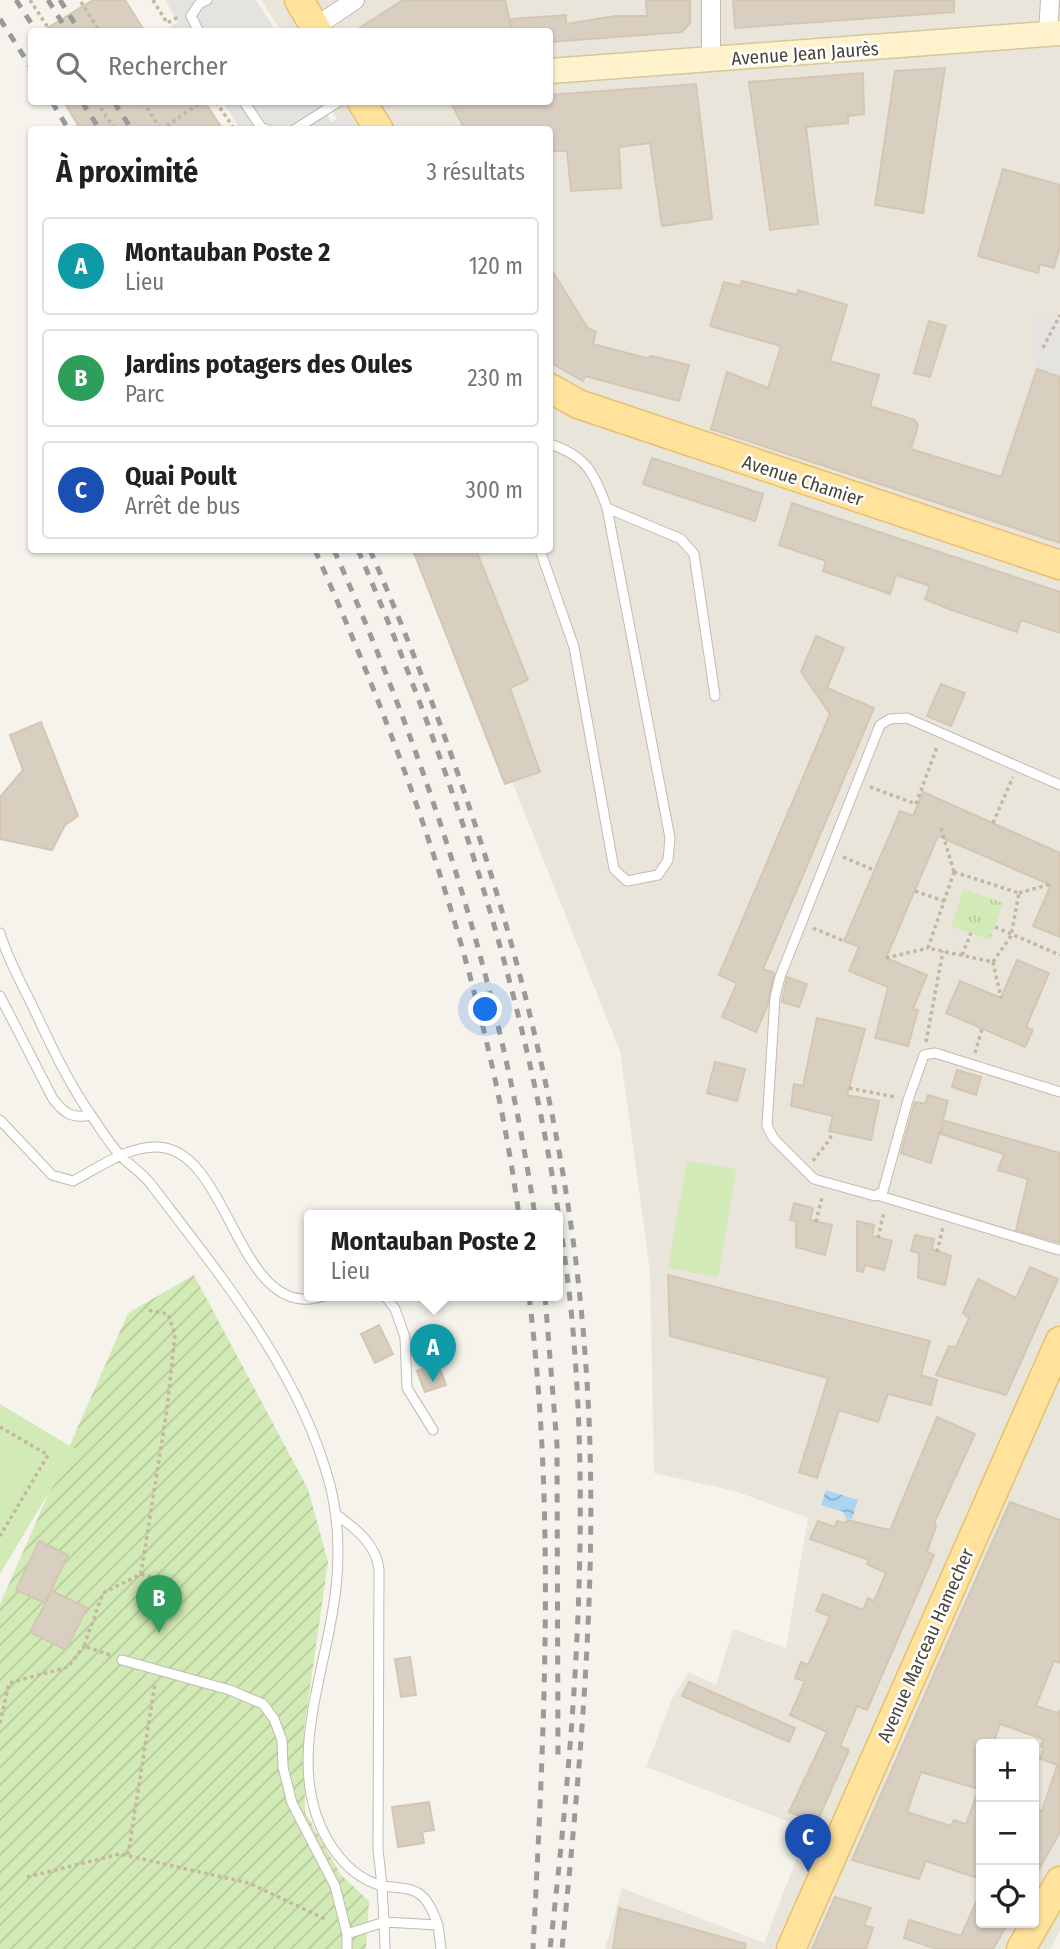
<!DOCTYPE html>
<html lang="fr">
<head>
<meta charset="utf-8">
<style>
  body { margin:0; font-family:"Fira Sans Condensed",sans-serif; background:#f6f6f6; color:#202124 }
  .controls { position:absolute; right:21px; bottom:21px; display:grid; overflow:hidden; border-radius:7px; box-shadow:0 2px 5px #0004 }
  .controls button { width:63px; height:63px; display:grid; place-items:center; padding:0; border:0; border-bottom:2px solid #e0e0e0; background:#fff; color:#202124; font:35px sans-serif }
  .you { position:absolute; left:486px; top:1010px; width:24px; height:24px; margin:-18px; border:5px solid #fff; border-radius:50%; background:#1a73e8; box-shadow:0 0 0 10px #1a73e833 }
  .badge { display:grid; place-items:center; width:46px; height:46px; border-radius:50%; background:#fc3f1d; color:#fff; font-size:23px; font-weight:700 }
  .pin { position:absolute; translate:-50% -58px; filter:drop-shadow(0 2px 4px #0008) }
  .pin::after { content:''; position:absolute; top:37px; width:24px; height:21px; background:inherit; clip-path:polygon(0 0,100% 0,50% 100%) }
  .popup { position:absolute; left:304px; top:1210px; width:259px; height:91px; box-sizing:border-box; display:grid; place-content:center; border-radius:7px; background:#fff; filter:drop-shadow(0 2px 5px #0005); font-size:23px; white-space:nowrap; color:#757577 }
  .popup b { font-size:26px; color:#202124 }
  .popup::after { content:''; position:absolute; left:50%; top:100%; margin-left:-14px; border:14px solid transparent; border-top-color:#fff }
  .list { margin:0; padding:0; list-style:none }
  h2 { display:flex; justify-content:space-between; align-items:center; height:91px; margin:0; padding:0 28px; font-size:30px }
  h2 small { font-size:23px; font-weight:400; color:#757577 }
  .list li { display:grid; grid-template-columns:46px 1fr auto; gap:21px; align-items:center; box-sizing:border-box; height:98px; margin:0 14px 14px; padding:0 14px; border:2px solid #e0e0e0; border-radius:7px }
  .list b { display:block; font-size:26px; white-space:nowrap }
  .list p { margin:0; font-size:23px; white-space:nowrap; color:#757577 }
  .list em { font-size:23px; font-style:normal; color:#757577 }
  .icon { flex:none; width:38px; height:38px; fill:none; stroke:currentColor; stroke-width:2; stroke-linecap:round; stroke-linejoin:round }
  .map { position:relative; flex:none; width:1060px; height:1949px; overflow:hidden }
  .search { position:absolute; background:#fff; box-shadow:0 2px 5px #0004; left:28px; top:28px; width:525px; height:77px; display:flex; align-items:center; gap:18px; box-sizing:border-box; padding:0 24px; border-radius:7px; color:#757577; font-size:26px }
  .panel { position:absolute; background:#fff; box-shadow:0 2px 5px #0004; left:28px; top:126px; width:525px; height:427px; border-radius:7px }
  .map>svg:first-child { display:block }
  .residential { fill:#eae5da; fill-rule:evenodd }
  .park { fill:url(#park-tufts) }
  .garden { fill:url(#garden-furrows) }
  .pitch { fill:#d2eab5 }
  .parking { fill:#e5e3e0 }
  .water { fill:url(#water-waves) }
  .building { fill:#d8cfc1; stroke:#d3c7b4; stroke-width:2; fill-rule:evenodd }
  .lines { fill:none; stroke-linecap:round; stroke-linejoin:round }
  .lane-casing { stroke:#c2bbae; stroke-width:11 }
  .street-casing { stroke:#c2bbae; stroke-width:20 }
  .secondary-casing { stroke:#d6c79b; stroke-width:27 }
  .primary-casing { stroke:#e6c16a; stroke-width:31 }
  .path { stroke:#c4b79f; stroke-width:3.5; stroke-dasharray:3.5 3.5; stroke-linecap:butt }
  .lane { stroke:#fff; stroke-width:9 }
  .street { stroke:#fff; stroke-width:18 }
  .secondary { stroke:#fff3cd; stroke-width:24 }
  .primary { stroke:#ffe39c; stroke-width:28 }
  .rail { stroke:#9a9a9a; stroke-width:5; stroke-dasharray:9 9; stroke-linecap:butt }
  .labels { text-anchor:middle; stroke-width:5; stroke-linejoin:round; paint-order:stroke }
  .street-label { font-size:19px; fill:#4b4439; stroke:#fff }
</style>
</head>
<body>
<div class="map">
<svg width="1060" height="1949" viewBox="0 0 1060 1949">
  <defs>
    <pattern id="park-tufts" width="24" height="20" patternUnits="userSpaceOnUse" patternTransform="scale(1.75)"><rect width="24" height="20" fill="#d2eab5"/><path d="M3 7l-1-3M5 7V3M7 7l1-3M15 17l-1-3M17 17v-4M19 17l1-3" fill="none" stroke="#b6ca9c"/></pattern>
    <pattern id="garden-furrows" width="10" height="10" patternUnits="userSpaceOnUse" patternTransform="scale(1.75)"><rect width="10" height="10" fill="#d2eab5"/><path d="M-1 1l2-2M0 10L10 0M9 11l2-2" fill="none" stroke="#b6ca9c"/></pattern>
    <pattern id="water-waves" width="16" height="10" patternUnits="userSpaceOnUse" patternTransform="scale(1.75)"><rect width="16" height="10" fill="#a9d4f2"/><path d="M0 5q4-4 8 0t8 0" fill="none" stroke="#8caec5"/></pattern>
  </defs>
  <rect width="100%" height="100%" fill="#f6f3ec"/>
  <path class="residential" d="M261 0H1060V1931L1050 1949H605L622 1888 764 1943 808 1829 646 1767 673 1697 689 1672 716 1685 733 1629 786 1648 808 1518 735 1491 654 1473 650 1271 620 1051 509 774 413 550H550V130L344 129 326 102H550V32L281 31ZM981 1744H1034V1923H981Z"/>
  <path class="park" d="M964 889 1003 903 990 940 951 926Z"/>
  <path class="garden" d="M194 1275 308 1489 328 1562 304 1729 305 1812 341 1875 369 1901 366 1949H0V1604L128 1313Z"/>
  <path class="pitch" d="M687 1161 736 1169 718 1277 668 1268Z
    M0 1404 75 1449 0 1574Z"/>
  <path class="parking" d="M165 0H256L276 31H172L169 27 178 22Z
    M223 102H320L331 122 349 112 360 129H240Z
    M1031 312 1060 321V377L1037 369 1031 344Z"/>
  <path class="water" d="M826 1490 858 1500 852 1519 846 1518 843 1512 821 1505Z"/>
  <path class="building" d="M93 0H125L145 32H41Z
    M403 0H505L512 30V19L566 15V24L615 16H647L646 0H690V23L682 32 550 42V32H353Z
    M733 0H954V12L735 28Z
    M945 68 923 213 875 205 895 71Z
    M863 73 864 114 848 116V123L806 127 818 224 770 230 749 82Z
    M696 84 712 219 662 226 650 143 619 147 621 188 571 191 567 151H550V130H465L451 103 550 102V95Z
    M64 102H205L223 130H81Z
    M1003 169 1060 185V246L1054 268 1040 264 1038 273 978 256Z
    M550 267 587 327 596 332 593 344 646 358 652 356 689 365 679 401 585 376 583 381 553 364 550 358Z
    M742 281 797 295 798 290 847 305 830 361 879 375 870 406 915 420 918 426 911 449 1001 477 1037 369 1060 377V543L711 429 727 372 768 388 781 346 710 326 724 282 740 286Z
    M929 321 946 326 930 377 914 373Z
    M652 458 763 494 755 521 643 484Z
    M792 503 1060 592V633L1021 620 1017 632 949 609 925 599 930 586 896 575 890 594 823 571 826 561 779 545Z
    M413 550H476L528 680 510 688 540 772 505 784Z
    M816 636 844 648 827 688 874 708 763 969 774 973 768 1004 756 1032 722 1017 737 983 719 975 830 714 801 672Z
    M941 684 965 693 951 726 927 716Z
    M41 722 78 816 65 825 52 850 0 839V797L23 770 10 735Z
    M923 792 1060 853V937L1033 926 1051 885 938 836 886 958 927 975 913 1009 918 1010 908 1046 875 1038 888 987 849 971 859 947 844 941 900 811 913 816Z
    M1017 960 1049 973 1026 1027 1033 1030 1025 1047 946 1013 960 981 1001 998Z
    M787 977 807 984 799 1007 782 1002Z
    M817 1018 865 1029 847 1095 879 1101 871 1140 829 1131 833 1116 791 1106 794 1084 803 1086Z
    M715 1062 745 1069 737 1101 707 1093Z
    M957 1070 981 1077 976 1095 952 1087Z
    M928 1095 948 1101 931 1163 901 1153 915 1102 925 1104Z
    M945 1121 1060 1153V1243L1016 1230 1028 1179 998 1170 1004 1154 941 1134Z
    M794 1203 813 1208 810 1220 832 1225 825 1255 796 1247V1221L790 1220Z
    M857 1221 874 1225 872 1236 892 1241 884 1270 865 1265 863 1272 857 1271Z
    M915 1235 934 1239 932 1249 951 1256 945 1285 918 1278 919 1253 911 1251Z
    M1030 1267 1058 1279 1006 1395 936 1375 949 1346 956 1347 969 1318 963 1313 978 1279 1016 1298Z
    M668 1275 930 1341 921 1375 937 1380 931 1405 888 1394 878 1422 839 1410 817 1478 799 1472 828 1378 670 1336Z
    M379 1325 393 1354 375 1363 361 1334Z
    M438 1363 446 1385 425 1392 417 1371Z
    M937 1417 975 1434 934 1523 936 1526 927 1552 934 1555 867 1710 857 1706 840 1746 849 1750 817 1822 789 1812 827 1732 790 1715 805 1681 795 1678 801 1662 808 1665 830 1616 816 1611 823 1594 863 1610 868 1598 874 1601 886 1573 867 1564 869 1560 810 1539 818 1521 835 1527 837 1521 846 1523 847 1520 890 1530Z
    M1010 1502 1060 1520V1663L1054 1661 1036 1706 1057 1713 1060 1711V1766L1040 1759 1044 1748 1041 1746 1043 1739 1000 1724 993 1744H981V1879L926 1861 919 1879 852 1860ZM921 1772 979 1789 966 1824 954 1820 951 1826 907 1812Z
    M39 1541 68 1555 45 1603 16 1590Z
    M52 1591 87 1608 66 1650 30 1632Z
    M410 1657 416 1695 401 1697 395 1659Z
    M689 1682 795 1728 789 1742 682 1696Z
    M1057 1766 1060 1767V1832L1034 1878V1809L1042 1811Z
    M429 1802 434 1830 422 1832 424 1843 398 1847 392 1807Z
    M981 1891V1923H1008L993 1949H937L904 1938 909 1920 961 1936Z
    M835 1897 871 1908 864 1925 873 1928 866 1949H812Z
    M619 1908 746 1944 745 1949H613Z"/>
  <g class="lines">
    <g class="lane-casing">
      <path id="lane" d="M199 32 191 16 199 4 207 0
        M244 102 261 127 268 130
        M294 130 338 102
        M607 508 681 539 694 554 715 696
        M540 550 574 647 614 869 627 881 658 875 668 860 670 838 607 508C594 472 586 456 550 444
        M1060 785 907 718 890 719 880 725 780 977 775 997 767 1126 774 1139 814 1179 875 1196 883 1191 908 1100 924 1055 935 1053 1060 1092
        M0 933C7 957 20 981 31 1003 49 1041 68 1083 93 1118 102 1131 111 1146 122 1157 131 1166 142 1173 150 1183 220 1275 300 1371 330 1485 340 1524 340 1569 333 1609 321 1687 284 1775 332 1847 345 1866 359 1879 382 1886L384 1922 347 1934V1949
        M0 996 53 1099C65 1114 72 1119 91 1115
        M0 1120 52 1175 73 1181C98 1168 128 1146 157 1147 231 1148 237 1325 324 1296
        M877 1195 1059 1250
        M385 1296 395 1309 405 1337 407 1388 433 1430
        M337 1515C356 1529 376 1544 379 1569L378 1849 382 1886C418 1889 425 1890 438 1925
        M122 1660 230 1690 263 1704 274 1719 282 1740 283 1767 292 1803 335 1886 347 1934
        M385 1949 384 1922 438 1925 441 1949"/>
    </g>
    <g class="street-casing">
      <path id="street" d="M315 27 355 0
        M1048 34 1050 0
        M711 60V0"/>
    </g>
    <g class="secondary-casing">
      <path id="secondary" d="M550 71 1060 33"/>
    </g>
    <g class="primary-casing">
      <path id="primary" d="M299 0 318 32
        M362 102 379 130
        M550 388 578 404 1060 565
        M791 1949 1060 1341
        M1021 1949 1060 1881"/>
    </g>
    <path class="path" d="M30 0 51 32
      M153 0 167 23 178 17
      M81 2 100 32
      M167 32H169
      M97 102 115 130
      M143 102 160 128
      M216 102 233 127 230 130
      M161 130 201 102
      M1043 348 1060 315
      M870 787 916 804
      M916 804 937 747
      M993 823 1013 777
      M941 828 954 872
      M843 857 874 870
      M954 872 1019 893 1011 936 993 962 928 948Z
      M915 891 944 901
      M1019 893 1051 884
      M995 927 1060 955
      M813 928 844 941
      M962 955 971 933
      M886 958 928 948
      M993 962 1001 998
      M926 1042 943 951
      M975 1053 982 1029
      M849 1088 895 1097
      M813 1161 830 1139 832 1132
      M816 1222 822 1197
      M878 1238 884 1212
      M937 1252 943 1227
      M0 1427 48 1455 0 1536
      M141 1574 167 1582
      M110 1655 84 1646 103 1593 141 1574 167 1409 175 1334 168 1314 147 1310
      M0 1723 9 1683 68 1667 84 1646
      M128 1855 155 1683
      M27 1877 120 1854 249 1883 327 1920"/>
    <use href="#lane" class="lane"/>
    <use href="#street" class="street"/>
    <use href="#secondary" class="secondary"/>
    <use href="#primary" class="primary"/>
    <path class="rail" d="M16 0 37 32
      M48 0 68 32
      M60 0 80 32
      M0 19 32 69
      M52 102 69 130
      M82 102 100 130
      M114 102 132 130
      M315 550C408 761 488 985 519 1216
      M334 550C428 761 501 986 535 1216
      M358 550C462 791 543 1047 571 1309 592 1521 574 1738 550 1949
      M370 550C482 808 567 1085 586 1367 600 1561 581 1756 562 1949
      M529 1296C556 1512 544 1733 533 1949
      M545 1296 557 1445 558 1761"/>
  </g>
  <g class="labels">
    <g class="street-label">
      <text transform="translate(805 53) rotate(-4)" y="7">Avenue Jean Jaurès</text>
      <text transform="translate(803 480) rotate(18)" y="7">Avenue Chamier</text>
      <text transform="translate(925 1645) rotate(-66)" y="7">Avenue Marceau Hamecher</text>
    </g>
  </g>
</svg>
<div class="controls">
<button>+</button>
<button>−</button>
<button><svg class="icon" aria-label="locate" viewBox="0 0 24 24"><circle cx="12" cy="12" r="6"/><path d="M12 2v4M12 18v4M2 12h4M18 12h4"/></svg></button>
</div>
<div class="you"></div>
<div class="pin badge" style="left:433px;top:1382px;background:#0f9aa8">A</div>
<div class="popup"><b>Montauban Poste 2</b>Lieu</div>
<div class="pin badge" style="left:159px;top:1633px;background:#2e9e5b">B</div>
<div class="pin badge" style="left:808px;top:1872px;background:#1a4fb4">C</div>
<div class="search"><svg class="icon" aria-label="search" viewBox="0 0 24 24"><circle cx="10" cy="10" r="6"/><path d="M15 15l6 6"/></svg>Rechercher</div>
<section class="panel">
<h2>À proximité<small>3 résultats</small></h2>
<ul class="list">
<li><span class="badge" style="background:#0f9aa8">A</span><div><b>Montauban Poste 2</b><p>Lieu</p></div><em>120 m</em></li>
<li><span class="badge" style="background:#2e9e5b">B</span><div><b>Jardins potagers des Oules</b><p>Parc</p></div><em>230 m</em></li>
<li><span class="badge" style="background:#1a4fb4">C</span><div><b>Quai Poult</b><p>Arrêt de bus</p></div><em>300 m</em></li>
</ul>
</section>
</div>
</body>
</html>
